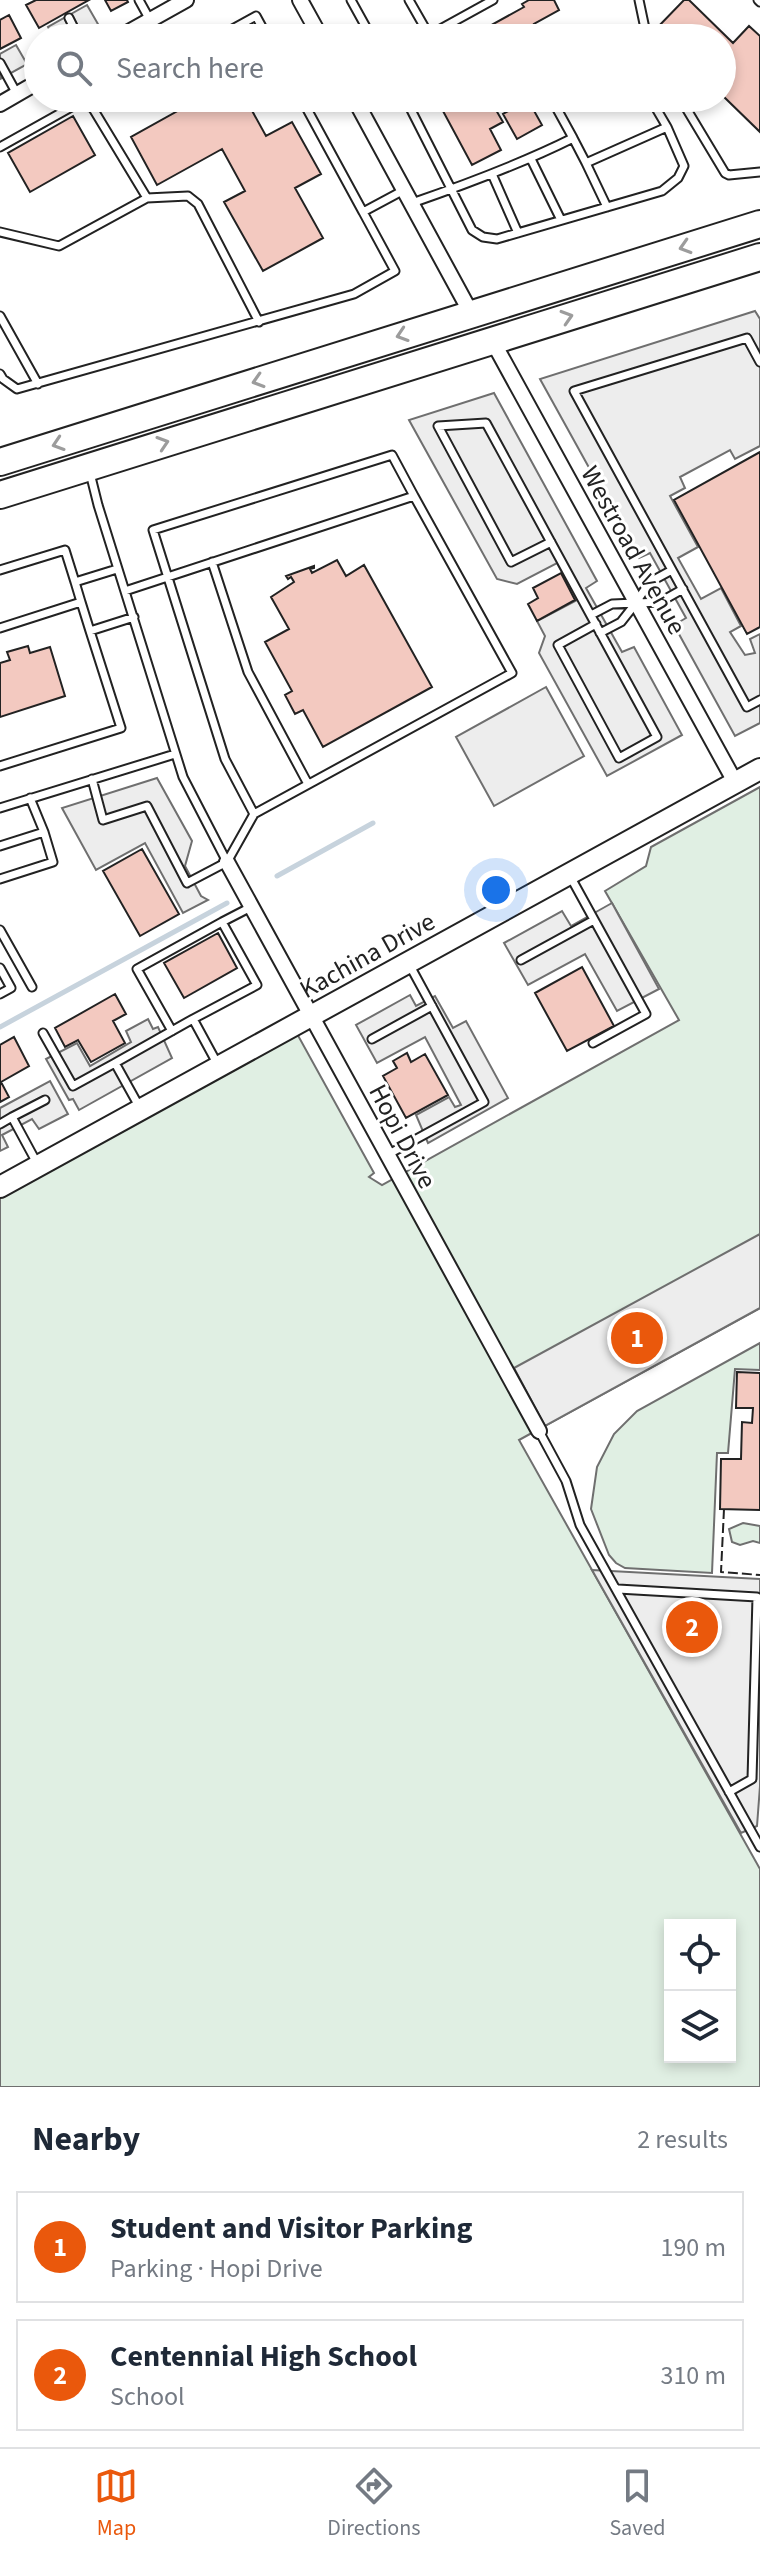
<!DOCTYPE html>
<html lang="en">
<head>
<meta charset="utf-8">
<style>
  body { margin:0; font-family:"Source Sans 3",sans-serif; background:#f6f6f7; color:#1f2937 }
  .controls { position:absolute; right:24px; bottom:24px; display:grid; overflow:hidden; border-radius:0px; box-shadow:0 4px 12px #0003 }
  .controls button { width:72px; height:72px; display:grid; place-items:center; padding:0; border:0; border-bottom:2px solid #e0e1e3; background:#fff; color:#1f2937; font:40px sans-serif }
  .you { position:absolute; left:496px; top:890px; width:28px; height:28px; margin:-20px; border:6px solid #fff; border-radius:50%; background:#1a73e8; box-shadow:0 0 0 12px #1a73e833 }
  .badge { display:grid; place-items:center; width:52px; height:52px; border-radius:50%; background:#ea580c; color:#fff; font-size:26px; font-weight:700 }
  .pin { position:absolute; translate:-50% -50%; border:4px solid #fff; box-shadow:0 2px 8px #0006 }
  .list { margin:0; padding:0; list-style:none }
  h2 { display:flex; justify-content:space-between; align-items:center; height:104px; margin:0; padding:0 32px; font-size:34px }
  h2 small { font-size:26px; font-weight:400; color:#747a83 }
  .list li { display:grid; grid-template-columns:52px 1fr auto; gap:24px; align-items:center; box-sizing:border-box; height:112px; margin:0 16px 16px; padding:0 16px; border:2px solid #e0e1e3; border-radius:0px }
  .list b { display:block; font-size:30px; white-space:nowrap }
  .list p { margin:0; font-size:26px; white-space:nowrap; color:#747a83 }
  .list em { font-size:26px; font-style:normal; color:#747a83 }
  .icon { flex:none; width:44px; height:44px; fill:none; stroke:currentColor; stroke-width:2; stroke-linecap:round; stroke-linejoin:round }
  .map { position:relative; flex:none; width:760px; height:2087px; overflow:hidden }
  .search { position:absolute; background:#fff; box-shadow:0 4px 12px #0003; left:24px; right:24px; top:24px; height:88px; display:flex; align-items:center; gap:20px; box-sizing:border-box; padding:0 28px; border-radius:44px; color:#747a83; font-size:30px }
  .sheet { height:360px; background:#fff }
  nav { display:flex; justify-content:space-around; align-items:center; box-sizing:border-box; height:112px; border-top:2px solid #e0e1e3; background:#fff; font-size:22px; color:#747a83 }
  nav a { display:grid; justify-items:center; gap:4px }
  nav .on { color:#ea580c }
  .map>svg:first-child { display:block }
  .green { fill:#e0efe3; stroke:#6f6f6f; stroke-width:2; fill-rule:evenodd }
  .parking { fill:#ededed; stroke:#6f6f6f; stroke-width:2 }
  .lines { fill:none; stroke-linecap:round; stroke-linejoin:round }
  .stream { stroke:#c7d3dd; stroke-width:5 }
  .building { fill:#f3c9c0; stroke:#222; stroke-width:2 }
  .lane-casing { stroke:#222; stroke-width:11 }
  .street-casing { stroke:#222; stroke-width:18 }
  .secondary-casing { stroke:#222; stroke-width:24 }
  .highway-casing { stroke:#222; stroke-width:30 }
  .lane { stroke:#fff; stroke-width:7 }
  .street { stroke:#fff; stroke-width:14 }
  .secondary { stroke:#fff; stroke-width:20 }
  .highway { stroke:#fff; stroke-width:26 }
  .fence { stroke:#222; stroke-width:2; stroke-dasharray:10 4; stroke-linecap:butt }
  .oneway { stroke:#9c9c9c }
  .labels { text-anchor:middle; stroke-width:6; stroke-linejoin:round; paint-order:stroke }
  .street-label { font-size:26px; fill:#222; stroke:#fff }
</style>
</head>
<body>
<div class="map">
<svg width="760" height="2087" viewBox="0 0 760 2087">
  <rect width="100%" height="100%" fill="#fff"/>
  <path class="green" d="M760 787V1308L519 1440 760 1869V2087H0V1184L295 1030 374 1173 369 1177 382 1185 679 1020 605 891 646 866 651 847ZM670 1925H730V2057H670Z
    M760 1343V1370L735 1369 728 1453H717L712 1573 625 1568 616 1563 609 1555 591 1509 597 1467 614 1434 637 1411Z
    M743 1523 760 1526V1543L753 1541 740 1545 732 1542 729 1529Z"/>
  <path class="parking" d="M87 5 98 24 73 38H54L48 27Z
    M16 45 27 64 0 79V54Z
    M755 311 760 319V446L735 459 730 450 680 477 685 488 670 496 698 547 678 558 701 599 721 588 741 626 730 632 745 655 755 653 750 639 760 634V723L735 736 674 625 686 618 650 553 639 558 540 379Z
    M494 393 597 581 586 588 622 652 634 647 682 735 607 776 539 653 545 636 537 621 577 600 557 563 517 584 497 579 409 420Z
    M546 687 584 756 494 806 456 737Z
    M157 778 192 841 185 866 201 896 208 900 183 913 145 843 96 870 62 808Z
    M612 903 659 989 617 1011 585 954 528 985 504 943 562 911 571 926Z
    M410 995 416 1006 435 996 453 1028 466 1021 508 1098 428 1143 416 1115 449 1097 455 1107 461 1105 425 1037 377 1063 356 1025Z
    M148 1019 153 1029 158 1027 172 1058 79 1110 73 1099 69 1100 46 1059 77 1043 90 1066 131 1042 126 1031Z
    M50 1081 68 1114 39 1129 32 1119 2 1135 8 1147 0 1151V1108Z
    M760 1234V1308L545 1426 514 1368Z
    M592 1570 760 1579V1786L757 1826 741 1833Z"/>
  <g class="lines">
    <path class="stream" d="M277 876 373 823
      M0 1027 227 903"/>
  </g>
  <path class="building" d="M36 0H89L39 28 26 5Z
    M105 0H127L128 2 111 11Z
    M529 0H554L559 10 534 24 542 38H468L524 7 522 4Z
    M684 0H689L733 43 749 26 760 36V132L722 95V38H664L655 30Z
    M9 15 21 38 0 49V20Z
    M201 98H245L266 136 292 122 321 174 295 188 323 238 263 271 224 202 245 191 222 149 157 185 131 137Z
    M436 98H489L503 122 490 129 501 150 472 165Z
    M528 100 542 125 517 139 503 114Z
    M73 116 95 155 30 192 8 153Z
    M760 452V627L747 634 674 500Z
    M337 560 346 576 364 565 432 687 323 747 303 710 295 714 285 695 292 691 265 642 289 629 271 597 294 582 291 577 288 579 286 576 314 566V568L310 569 312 573Z
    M561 573 575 600 537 621 528 604 538 598 533 588Z
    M28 646 30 653 50 647 65 696 0 717V663L10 660 7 652Z
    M142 849 179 914 140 936 103 871Z
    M218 933 237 968 184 998 164 963Z
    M582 967 614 1026 567 1051 535 993Z
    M115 994 126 1014 113 1021 125 1043 91 1062 78 1040 65 1047 55 1028Z
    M14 1037 29 1066 1 1082 9 1097 0 1102V1045Z
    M407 1053 411 1062 425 1054 448 1095 406 1118 383 1076 397 1068 393 1061Z
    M737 1372 760 1373V1510L720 1509 721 1459H741L742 1422 752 1423 753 1408H736Z"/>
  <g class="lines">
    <g class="lane-casing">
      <path id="lane" d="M139 0 150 20
        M351 0 372 38
        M409 0 429 35
        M639 0 647 38
        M758 0 760 2
        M69 18 79 38
        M216 38 256 16 268 38
        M424 38 493 0
        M0 63 17 94
        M109 98 92 107 147 198 188 196 198 204 259 322
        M301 98 363 212
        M405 98 472 230 483 237 497 239 662 191 678 178 684 166 667 127 586 163 573 138C521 164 467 184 412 203
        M551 98 573 138
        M650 98 667 127
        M680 98 725 173 729 175 760 172
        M499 101 505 98
        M360 109 380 98
        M0 147 75 105 92 107
        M531 159 561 220
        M586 163 607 207
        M492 174 518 233
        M0 232 59 246 147 198
        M0 316 38 384
        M760 362 747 338 574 391 747 707 760 700
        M0 374 3 379 17 389 354 294 395 271 363 212 404 190
        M90 473 98 505 183 777 227 862
        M551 542 511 562 438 426 486 423 657 737 619 758 558 645 596 624
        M212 562 248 672 308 784
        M0 570 65 550 75 582
        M81 602 90 631 134 617
        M636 602 650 582 672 570
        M638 603 660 602 683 589
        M591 615 612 604 636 603 621 622 600 633
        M0 628 81 602 75 582 117 569
        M0 766 121 728 90 631
        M92 779 103 820 147 806 187 883 227 862 254 814 512 673 414 496 125 591
        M30 798 44 832
        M0 808 175 754
        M254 814 225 759 153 530 392 455 414 496
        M0 846 44 832 53 862 0 879
        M570 876 646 1014 593 1043
        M0 930 32 987
        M521 960 594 920
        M0 968 11 988 0 994
        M172 1031 137 969 222 922
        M43 1033 73 1086 115 1063
        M372 1039 432 1006
        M218 1065 193 1019 257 985 222 922 251 907
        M140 1108 115 1063 193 1019
        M12 1117 45 1100
        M0 1124 12 1117 38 1165
        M387 1155 484 1102 409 964
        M539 1431 566 1481 580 1525 760 1847
        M618 1589 757 1597 752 1779 729 1792"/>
    </g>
    <g class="street-casing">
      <path id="street" d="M300 0 321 38
        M118 38 186 0
        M354 98 471 313
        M0 104 38 82
        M492 340 735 782
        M227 862 539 1431"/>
    </g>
    <g class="secondary-casing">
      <path id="secondary" d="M0 1187 760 769"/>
    </g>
    <g class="highway-casing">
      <path id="highway" d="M0 462 760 224
        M0 495 760 257"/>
    </g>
    <use href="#lane" class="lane"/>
    <use href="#street" class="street"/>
    <use href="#secondary" class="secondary"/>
    <use href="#highway" class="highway"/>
    <path class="fence" d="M724 1509 721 1572 760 1575"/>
  </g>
  <defs><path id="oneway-chevron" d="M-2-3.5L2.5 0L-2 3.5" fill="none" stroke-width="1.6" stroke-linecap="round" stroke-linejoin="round" transform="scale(2)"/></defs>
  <g class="oneway">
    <use href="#oneway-chevron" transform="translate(685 247) rotate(163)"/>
    <use href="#oneway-chevron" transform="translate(567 317) rotate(-17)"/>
    <use href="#oneway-chevron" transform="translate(402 335) rotate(162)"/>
    <use href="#oneway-chevron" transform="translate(258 381) rotate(163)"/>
    <use href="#oneway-chevron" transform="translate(163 443) rotate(-18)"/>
    <use href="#oneway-chevron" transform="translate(58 444) rotate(162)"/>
  </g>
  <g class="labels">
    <g class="street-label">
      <text transform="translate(634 550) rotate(61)" y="9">Westroad Avenue</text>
      <text transform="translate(367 955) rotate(-29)" y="9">Kachina Drive</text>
      <text transform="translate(403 1136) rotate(62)" y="9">Hopi Drive</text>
    </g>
  </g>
</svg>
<div class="controls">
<button><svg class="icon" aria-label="locate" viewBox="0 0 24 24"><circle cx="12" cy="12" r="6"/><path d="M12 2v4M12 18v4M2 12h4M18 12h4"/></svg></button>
<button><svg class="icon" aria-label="layers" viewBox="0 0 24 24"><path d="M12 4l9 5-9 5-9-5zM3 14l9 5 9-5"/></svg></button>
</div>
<div class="you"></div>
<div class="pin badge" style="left:637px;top:1338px">1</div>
<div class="pin badge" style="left:692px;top:1627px">2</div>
<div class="search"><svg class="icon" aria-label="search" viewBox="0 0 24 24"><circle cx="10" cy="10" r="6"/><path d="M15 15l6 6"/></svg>Search here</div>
</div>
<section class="sheet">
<h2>Nearby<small>2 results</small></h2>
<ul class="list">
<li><span class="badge">1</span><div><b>Student and Visitor Parking</b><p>Parking · Hopi Drive</p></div><em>190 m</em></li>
<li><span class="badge">2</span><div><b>Centennial High School</b><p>School</p></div><em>310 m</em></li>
</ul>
</section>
<nav>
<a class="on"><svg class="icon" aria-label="map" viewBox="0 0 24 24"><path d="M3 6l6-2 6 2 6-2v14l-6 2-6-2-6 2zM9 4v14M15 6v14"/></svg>Map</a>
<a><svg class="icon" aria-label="directions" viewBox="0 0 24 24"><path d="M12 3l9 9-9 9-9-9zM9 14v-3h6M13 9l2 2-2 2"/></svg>Directions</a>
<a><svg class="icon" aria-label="saved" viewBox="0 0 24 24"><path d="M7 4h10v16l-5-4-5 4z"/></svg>Saved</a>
</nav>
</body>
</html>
